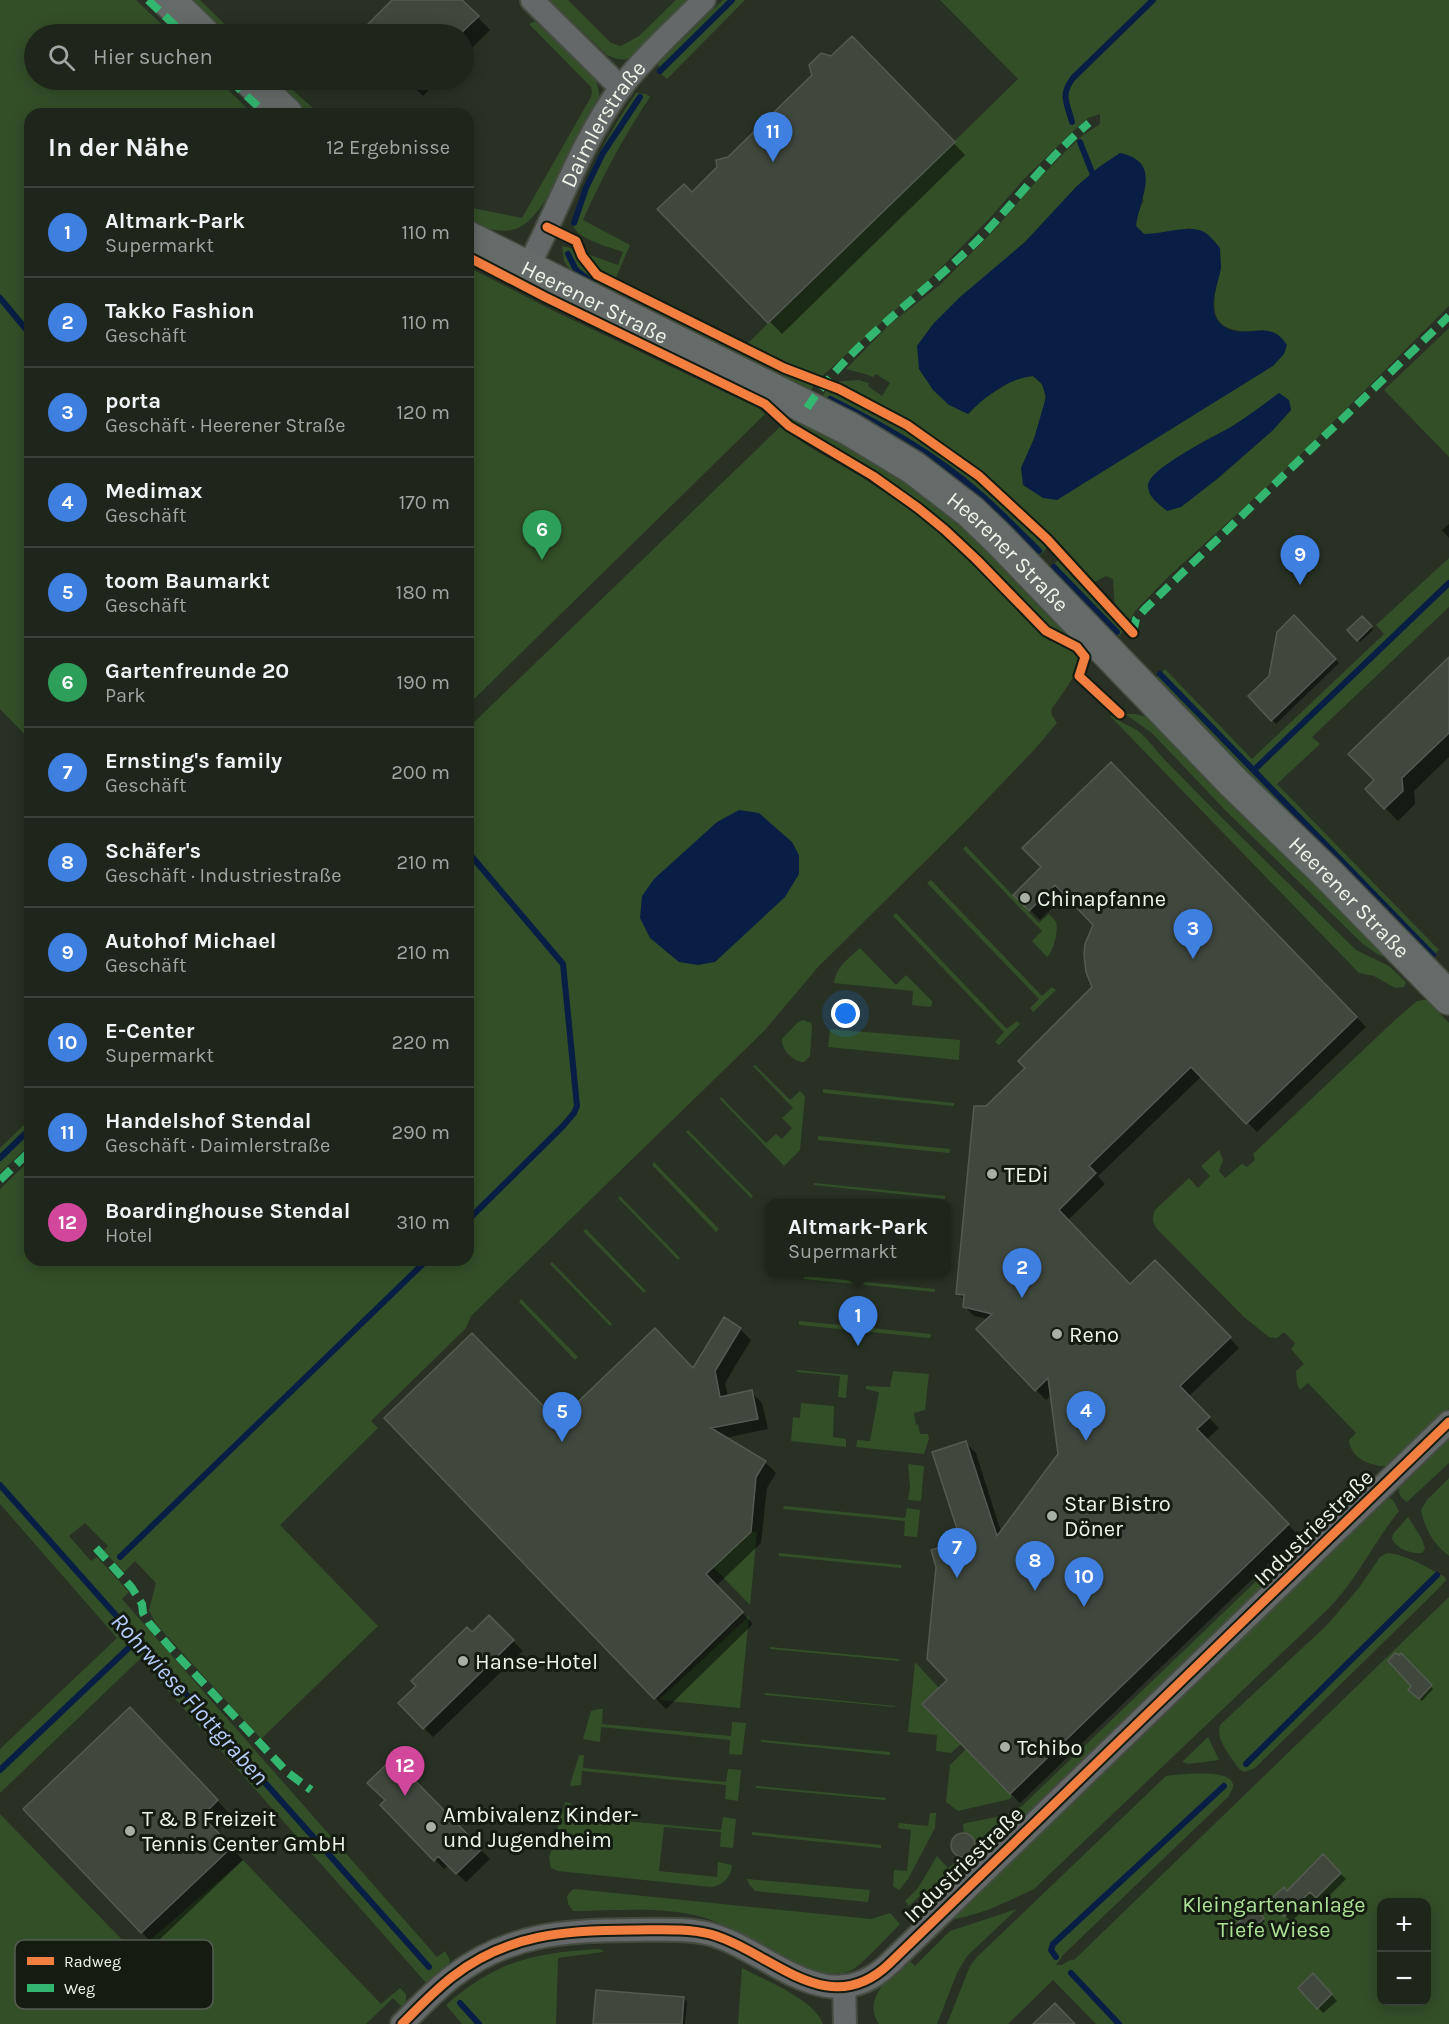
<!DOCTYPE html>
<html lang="de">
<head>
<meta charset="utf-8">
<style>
  body { margin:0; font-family:Karla,sans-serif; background:#2b3128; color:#f1f3f6 }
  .controls { position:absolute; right:18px; bottom:18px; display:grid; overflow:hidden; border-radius:12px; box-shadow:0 3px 15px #0003 }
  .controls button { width:54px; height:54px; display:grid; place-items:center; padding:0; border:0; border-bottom:2px solid #3c423a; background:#1e251b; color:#f1f3f6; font:30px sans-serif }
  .you { position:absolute; left:846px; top:1014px; width:21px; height:21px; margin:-15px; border:4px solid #fff; border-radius:50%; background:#1a73e8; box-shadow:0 0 0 9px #1a73e833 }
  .badge { display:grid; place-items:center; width:39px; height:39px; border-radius:50%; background:#bca0f2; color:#fff; font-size:20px; font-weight:700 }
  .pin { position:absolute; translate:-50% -50px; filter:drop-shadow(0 2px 3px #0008) }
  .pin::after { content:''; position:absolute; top:32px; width:21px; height:18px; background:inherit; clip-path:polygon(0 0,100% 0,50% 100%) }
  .popup { position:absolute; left:765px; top:1199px; width:186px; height:78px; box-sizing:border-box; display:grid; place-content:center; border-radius:12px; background:#1e251b; filter:drop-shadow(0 2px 4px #0005); font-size:20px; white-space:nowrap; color:#a1a5a3 }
  .popup b { font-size:22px; color:#f1f3f6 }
  .popup::after { content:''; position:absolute; left:50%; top:100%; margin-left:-12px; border:12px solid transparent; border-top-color:#1e251b }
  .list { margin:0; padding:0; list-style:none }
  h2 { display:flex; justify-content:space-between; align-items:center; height:78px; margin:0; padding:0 24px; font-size:26px }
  h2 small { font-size:20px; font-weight:400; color:#a1a5a3 }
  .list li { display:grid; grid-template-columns:39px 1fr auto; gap:18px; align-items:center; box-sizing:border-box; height:90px; padding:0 24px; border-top:2px solid #3c423a }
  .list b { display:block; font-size:22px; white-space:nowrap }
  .list p { margin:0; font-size:20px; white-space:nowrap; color:#a1a5a3 }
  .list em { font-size:20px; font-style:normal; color:#a1a5a3 }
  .icon { flex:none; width:33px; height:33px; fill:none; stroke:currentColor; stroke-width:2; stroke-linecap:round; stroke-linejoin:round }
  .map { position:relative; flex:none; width:1449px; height:2024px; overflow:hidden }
  .search { position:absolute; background:#1e251b; box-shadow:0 3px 15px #0003; left:24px; top:24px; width:450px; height:66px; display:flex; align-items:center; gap:15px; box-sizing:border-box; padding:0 21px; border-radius:33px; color:#a1a5a3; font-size:22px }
  .panel { position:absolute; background:#1e251b; box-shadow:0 3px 15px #0003; left:24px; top:108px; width:450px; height:1158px; border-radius:18px }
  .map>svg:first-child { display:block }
  .green { fill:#334f28; fill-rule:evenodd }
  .water { fill:#091e44 }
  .shadow { fill:#0007 }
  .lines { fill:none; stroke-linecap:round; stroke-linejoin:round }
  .stream { stroke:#091e44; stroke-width:6 }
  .building { fill:#40483d; stroke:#535b50; stroke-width:1.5 }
  .street-casing { stroke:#444c40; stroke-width:26 }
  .secondary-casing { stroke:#444c40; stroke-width:36 }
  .street { stroke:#646868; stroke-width:22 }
  .secondary { stroke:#656b69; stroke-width:33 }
  .quiet { stroke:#33b770; stroke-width:8; stroke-dasharray:15 8; stroke-linecap:butt }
  .cycleway-casing { stroke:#141b11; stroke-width:13 }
  .cycleway { stroke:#f27e40; stroke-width:9 }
  .poi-dot { fill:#a7b1a3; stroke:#141b11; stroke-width:2 }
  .labels { text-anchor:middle; stroke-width:6; stroke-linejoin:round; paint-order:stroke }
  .street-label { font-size:22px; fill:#ebf6e8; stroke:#141b11 }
  .poi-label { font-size:22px; fill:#ebf6e8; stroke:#141b11; text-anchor:start }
  .park-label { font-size:22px; fill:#abe296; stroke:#141b11 }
  .water-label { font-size:24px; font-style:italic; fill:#b4cdfb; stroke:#141b11 }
  .key { fill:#141b11; stroke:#545d52; stroke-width:1.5 }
  .key-label { font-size:16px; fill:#ebf6e8 }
</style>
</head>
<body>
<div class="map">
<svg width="1449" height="2024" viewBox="0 0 1449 2024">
  <rect width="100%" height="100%" fill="#283124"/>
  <path class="green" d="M0 0H136L172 34H34V80H218L253 114H30V740L0 709Z
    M182 0H200L235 34H217Z
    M549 0H568L611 43 621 46 639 36 676 0H690C677 13 641 55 626 59 619 61 613 57 607 55Z
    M723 0H745L667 79 660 73 658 63Z
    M940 0H1449V306L1280 475 1169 576 1135 611 1128 623 1115 609 1113 579 1106 576 1093 583C1057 546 1021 506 981 474 935 438 885 406 832 382L859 380 869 383 868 386 882 396 890 383 876 374 873 377 865 374 846 369 889 325 941 284 997 227 1031 187 1066 151 1083 135 1100 124V114L1088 118 1067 137 1023 180 990 218 933 276 819 379 746 345 1018 79ZM1099 167 1144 200 1137 215 1136 226 1144 234H1161L1190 228 1221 267C1209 311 1208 336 1263 330L1273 366 1204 408 1021 468C1028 453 1047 411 1045 395 1045 386 1040 382 1033 376L1017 378 982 400 968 414 1005 260 1025 242 1077 186ZM1289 400 1291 410 1273 430 1217 479 1181 507 1156 501 1150 494 1148 484 1151 478 1158 471 1202 442Z
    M536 21C551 30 589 65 596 81 599 89 600 96 599 104 584 131 545 218 518 228 504 234 482 229 468 223V207L522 218 591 97 592 91 591 87 529 24Z
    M263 80H281L320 114H300Z
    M636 93 646 94 650 97C624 136 602 177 583 220L630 245 615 280 600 273 587 254 618 265 623 252C608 246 575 240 572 222 588 171 606 137 636 93Z
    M562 246 575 249C582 267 596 277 612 287L814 385 809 393 573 274 564 261Z
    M468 267 556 312 758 408 765 414 468 705Z
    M1449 328V457L1384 390Z
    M827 388C909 420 990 482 1048 547L1038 557 821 399Z
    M793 415 933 493 1080 642 1071 641 1054 633C1015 598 981 557 941 521 896 481 841 451 788 422Z
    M780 427 811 448 860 476 917 514 948 540 1048 640 1066 647 1080 658 1077 672 1051 710 1052 715 1057 723 1034 750 964 823 818 967 765 1030 471 1316 466 1328 371 1421 378 1428 280 1525 378 1626 261 1739 156 1624 149 1610 156 1583 135 1561 124 1572 103 1551 108 1546 85 1523 69 1536 91 1561 97 1557 129 1592 122 1599 437 1957 445 1951 450 1960 447 1969 427 1984 140 1659 0 1793V1749L117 1638 0 1504V1189L30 1160V1260H468V728Z
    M1449 558V607L1312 737 1320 744 1277 784 1439 950 1429 960 1153 681 1165 669 1252 759 1384 634 1376 625Z
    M1059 559 1125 629 1119 636 1116 637 1051 571 1052 566Z
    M1125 714H1135L1150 718 1397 962 1377 954 1363 944 1225 810 1152 733Z
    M1114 715 1121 722 1137 730 1145 737 1163 758 1212 808 1356 950 1389 966 1406 982 1404 987 1395 988 1374 976 1359 973 1110 716Z
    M966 846 1039 923 1049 914C1051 916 1055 920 1056 922 1059 930 1053 953 1047 957L1032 941 1042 931 963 849Z
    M931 880 1042 996 1052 987 1056 990 1033 1012 1030 1008 1039 999 927 883Z
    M896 913 1007 1029 1017 1021 1020 1024 999 1045 995 1042 1004 1032 893 916Z
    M860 948 896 985 906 975 932 1001V1005L930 1007 912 1005 913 991 834 983C836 967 849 958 860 948Z
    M1423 1000H1427L1449 1023V1408L1390 1466C1374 1468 1350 1459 1349 1440L1356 1433 1308 1383 1300 1390 1297 1384 1296 1371 1304 1364 1291 1349 1295 1343 1284 1332 1277 1338 1269 1337 1265 1334 1244 1317 1157 1229C1152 1222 1152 1218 1155 1210L1189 1178 1198 1188 1210 1176 1201 1166 1219 1150 1223 1160 1219 1171 1225 1178 1242 1164 1247 1167 1255 1160 1253 1154 1395 1020 1417 1001Z
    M803 1020 811 1023 812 1027 810 1056 804 1062C793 1062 781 1049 782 1039L798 1022Z
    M830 1029 960 1040 959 1060 828 1047Z
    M755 1065 790 1100 800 1091 805 1096 800 1150 784 1166 720 1099 721 1097 766 1143 776 1134 782 1139 792 1128 782 1118 793 1108 753 1066Z
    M823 1089 954 1103V1106L823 1093Z
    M30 1119V1144L0 1173V1148Z
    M688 1130 753 1196 751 1198 686 1132Z
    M818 1136 950 1149 949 1153 818 1140Z
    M654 1162 719 1229 716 1232 652 1165Z
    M814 1183 945 1196V1199L814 1185Z
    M620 1196 680 1258 678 1260 618 1198Z
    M586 1229 646 1291 644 1293 583 1231Z
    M552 1262 612 1324 610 1326 550 1264Z
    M804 1276 935 1289V1292L804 1279Z
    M521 1299 578 1357 575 1360 519 1302Z
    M799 1321 931 1334 930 1338 799 1325Z
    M797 1370 848 1375 846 1398 838 1397 840 1376 797 1372Z
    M893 1371 929 1374 925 1410 914 1413 916 1425 918 1424 920 1434H928L929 1439 924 1454 856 1447 857 1440 870 1441 879 1392 866 1389V1386L890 1387Z
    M801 1403 834 1406 833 1437 846 1439V1447L791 1441 793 1417 800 1418Z
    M1449 1437V1463L1407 1502C1400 1498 1398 1493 1399 1485Z
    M908 1464 924 1466 921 1501 908 1500 910 1487Z
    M1449 1478V1556C1433 1544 1425 1529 1421 1510L1427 1500Z
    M1350 1491 1354 1493 1355 1497 1349 1506 981 1858 930 1896 925 1891 909 1906 905 1901 918 1888 937 1856 948 1868 961 1858 971 1854 975 1844 970 1834 964 1833 963 1824C982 1819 1005 1818 1022 1806Z
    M1387 1497 1393 1500 1399 1511C1373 1543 1357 1580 1327 1610L1034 1889C1007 1902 978 1916 948 1920Z
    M784 1506 905 1518 907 1508 920 1510 917 1537 904 1536 905 1521 783 1509Z
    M1408 1517 1422 1539 1425 1549 1422 1553C1411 1554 1397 1549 1392 1539L1393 1534Z
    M751 1532H757L750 1605 713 1567Z
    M779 1553 901 1565V1568L779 1556Z
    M1387 1553C1406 1554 1428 1568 1445 1577L1446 1580 1438 1589 1255 1768 1245 1772 1240 1770C1232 1758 1215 1740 1220 1725L1327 1625 1358 1589 1380 1557Z
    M1449 1597V2024H1096L1053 1980 1008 2024H947L970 1966 977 1957 1166 1776C1177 1775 1236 1767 1233 1787 1233 1788 1229 1795 1229 1796L1064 1954 1056 1965H1062L1070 1960H1074ZM1382 1902H1426V2002H1382Z
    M749 1616 740 1708 659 1700Z
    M770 1647 899 1659V1661L770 1649Z
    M915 1662 939 1688 922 1704 961 1744 951 1753 936 1751 937 1735 908 1732Z
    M765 1693 895 1706V1707L765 1695Z
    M599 1709H603L602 1724 731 1736 732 1722 746 1723 742 1755 729 1754 730 1740 601 1727 600 1742 583 1739 591 1711Z
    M1208 1737 1219 1760 1189 1764 1182 1762Z
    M761 1740 890 1752V1755L761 1742Z
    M966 1749 1012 1796 1010 1799 958 1811 946 1802 950 1765Z
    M579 1755H584L583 1768 726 1782 728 1769 741 1770 738 1801 725 1799 726 1785 582 1771 581 1785 571 1786 570 1785Z
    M756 1786 886 1798 885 1800 756 1788Z
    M565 1802 571 1803V1816L721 1830 723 1817 736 1819 733 1848 720 1847 721 1832 664 1827 659 1871 717 1877 718 1862 732 1865C731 1877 724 1885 711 1887L558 1871 551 1868 549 1858Z
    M930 1813H936L935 1828 908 1879 899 1890 893 1886 894 1870 907 1871 911 1830 898 1828 899 1823 928 1826Z
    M0 1814 135 1953 243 1860 381 2004 400 1988 406 1994V2004L403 2008 393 1998 366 2024H0Z
    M752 1832 881 1845V1848L752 1835Z
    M747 1879 870 1890 868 1902 755 1891 749 1884Z
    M575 1889 871 1919 890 1913 900 1924C891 1933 859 1968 850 1971 809 1986 749 1934 711 1920 670 1905 616 1911 573 1911L568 1904 567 1896 572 1890Z
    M1017 1909 967 1956 957 1973 937 2024H879C861 1999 891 1976 908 1959L915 1966 950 1931Z
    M598 1949 603 1950V1952L558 1958 556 2024H462L446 2005C496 1961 533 1953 598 1949Z
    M742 1968C766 1981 813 1998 823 2024H738Z"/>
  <path class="water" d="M1120 153C1164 162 1139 199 1136 226L1144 234C1161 234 1188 225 1202 231 1209 234 1215 242 1220 248 1220 254 1221 261 1221 267 1219 284 1204 312 1223 326 1246 342 1268 316 1287 345L1284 354 1273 366 1057 500 1043 498 1023 485 1021 468 1034 439 1046 397 1042 384 1033 376C1007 379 986 396 968 414L949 405 933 390 919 369 917 346 933 324 960 297 1025 242 1077 186 1099 167Z
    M1279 393 1289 400 1291 410 1273 430 1217 479 1181 507 1167 511C1159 504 1148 497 1148 486 1149 467 1217 436 1234 425 1249 415 1264 404 1279 393Z
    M739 810 759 813 792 842 799 855V874L785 897 715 962 698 965 679 962 650 938 640 918 642 896 654 879 717 822Z"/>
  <path class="shadow" d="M395 0H461L490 30 464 56V34H362L361 33Z
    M852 38 965 155 782 334 660 209 692 194Z
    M407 80H439L423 96Z
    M1449 524V538L1442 530Z
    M1294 618 1339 663 1276 724 1250 696 1270 677Z
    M1362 618 1373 630 1360 642 1349 630Z
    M1449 659V757L1414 791 1415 804 1398 821 1367 789 1376 780Z
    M1111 764 1366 1027 1257 1132 1202 1076 1098 1176 1105 1184 1067 1221 1130 1286 1155 1262 1239 1348 1188 1397 1219 1428 1206 1440 1298 1535 1020 1803 924 1704 950 1680 962 1542 966 1443 976 1453 1001 1532 1059 1454 1052 1394 1046 1400 978 1329 988 1319 974 1316 964 1306 965 1300 958 1293 987 1107 1027 1068 1094 987 1095 924 1066 894 1040 920 1015 895 1043 868Z
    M740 1329 751 1340 725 1383 728 1397 751 1392 762 1403 768 1429 725 1438 765 1462 776 1473 767 1488 761 1543 716 1586 753 1624 666 1709 386 1418 558 1423 693 1370Z
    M489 1617 523 1651 433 1737 400 1703Z
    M1401 1655 1433 1689 1422 1701 1410 1689 1413 1686Z
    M142 1722 229 1813 213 1829 243 1860 154 1945 25 1809Z
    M393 1760 490 1859 466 1882 448 1865 444 1869 382 1805 387 1800Z
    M959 1835 969 1836 979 1846 980 1856 973 1862 963 1861 952 1846V1841Z
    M1323 1857 1346 1879 1323 1902 1317 1897 1291 1922 1271 1901 1287 1893Z
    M1253 1909 1265 1921 1251 1936 1239 1924Z
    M1313 1975 1337 2001 1323 2013 1300 1988Z
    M684 1998 687 2002 685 2024H595Z"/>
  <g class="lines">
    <path class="stream" d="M660 71 732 0
      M1072 122C1067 103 1060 95 1073 78L1153 0
      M1080 142 1095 180
      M574 223 586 188 603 153 640 97
      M568 254 576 270 593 283
      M0 298 30 334
      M830 399C882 425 935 454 979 493 1000 511 1019 531 1039 551
      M1054 567 1117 632
      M1160 674 1433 955
      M1254 770 1449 583
      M468 852 563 964 577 1106 574 1113 563 1126 468 1220
      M0 1158 30 1129
      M0 1485 429 1967
      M120 1557 427 1260
      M1246 1764 1437 1575
      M0 1770 138 1639
      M1056 1957 1051 1950 1053 1944 1224 1786
      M1071 1973 1119 2024
      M460 2003 479 2024"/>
  </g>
  <path class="building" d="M392 0H462L479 16 460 34H358Z
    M852 36 955 142 768 323 657 209 684 184 692 192 717 167 716 160 728 157 812 75 809 65 821 53 831 56Z
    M1294 615 1336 659 1271 721 1248 696 1269 676 1277 632Z
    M1362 616 1372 626 1357 641 1347 630Z
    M1449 657V733L1402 778 1403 791 1384 809 1365 789 1374 780 1348 754Z
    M1111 762 1357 1017 1246 1124 1191 1067 1089 1166 1096 1173 1059 1210 1130 1284 1155 1260 1231 1337 1180 1386 1210 1417 1197 1429 1289 1524 1010 1794 922 1704 947 1680 927 1659 936 1567 931 1550 961 1541 932 1452 966 1441 997 1536 1058 1454 1048 1378 1035 1391 976 1329 992 1314 963 1307 964 1295 956 1294 974 1106H986L1025 1068 1018 1061 1092 987 1086 972 1084 955 1085 944 1093 925 1055 885 1029 911 1013 895 1041 867 1022 848Z
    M724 1317 741 1328 715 1371 720 1397 752 1390 758 1419 711 1428 766 1461 756 1477 751 1532 706 1574 743 1612 654 1699 384 1418 472 1333 558 1421 655 1328 693 1368Z
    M489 1615 514 1640 423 1729 398 1703 416 1686 411 1681 467 1627 472 1632Z
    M1395 1653 1399 1655 1401 1653 1432 1685 1419 1699 1408 1690 1411 1686 1388 1661Z
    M130 1707 218 1800 202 1816 232 1847 141 1933 23 1809Z
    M393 1758 482 1849 456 1874 438 1856 434 1861 380 1805 385 1800 367 1783Z
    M951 1845a12 12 0 1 1 24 0a12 12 0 1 1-24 0Z
    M1323 1854 1341 1873 1316 1898 1310 1892 1284 1917 1269 1901 1284 1887 1287 1891Z
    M1252 1907 1264 1918 1248 1935 1237 1924Z
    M1313 1973 1332 1994 1317 2009 1298 1988Z
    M596 1990 684 1997 682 2024H593Z
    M1055 2003 1075 2024H1033Z"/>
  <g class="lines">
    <g class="street-casing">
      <g id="street">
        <path d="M532 0 621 88"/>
        <path id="s1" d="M527 269C559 208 581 142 622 86 646 55 676 28 704 0"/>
        <path d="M844 1986 845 2024"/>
        <path d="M402 2024C418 2008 434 1991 452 1977 507 1934 566 1930 633 1930 658 1930 686 1928 710 1934 771 1951 827 2023 889 1964L1449 1422"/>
      </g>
    </g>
    <g class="secondary-casing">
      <g id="secondary">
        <path d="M168 0 203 34"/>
        <path d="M250 80 286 114"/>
        <path id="s2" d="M468 238 848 428 914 468 971 512 999 539 1234 783 1324 870 1449 998"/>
      </g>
    </g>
    <use href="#street" class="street"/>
    <use href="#secondary" class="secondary"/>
    <path class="quiet" d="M148 0 184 34
      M230 80 266 114
      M807 408C849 344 922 296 976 242 1015 203 1047 158 1089 123
      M1133 633 1136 619 1145 609 1449 316
      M0 1180 30 1151
      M96 1548 132 1588 142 1604 143 1613 149 1623 176 1654 287 1772 311 1790"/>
    <g class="cycleway-casing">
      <path id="cycleway" d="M547 227 576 241 582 256 597 275 784 368 839 389 907 425 979 476 1047 539 1133 633
        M468 257 545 297 765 404 789 426 873 476 918 508 945 530 977 560 1046 631 1077 647 1085 657 1079 676 1120 714
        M402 2024C418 2008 434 1991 452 1977 507 1934 566 1930 633 1930 658 1930 686 1928 710 1934 771 1951 827 2023 889 1964L1449 1422"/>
    </g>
    <use href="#cycleway" class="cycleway"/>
  </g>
  <g class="poi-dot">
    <circle cx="1025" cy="898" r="6"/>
    <circle cx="992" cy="1174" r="6"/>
    <circle cx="1057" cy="1334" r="6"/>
    <circle cx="1052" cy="1516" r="6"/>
    <circle cx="463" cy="1661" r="6"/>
    <circle cx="1005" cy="1747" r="6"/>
    <circle cx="431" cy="1827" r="6"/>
    <circle cx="130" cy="1831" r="6"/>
  </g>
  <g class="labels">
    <g class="street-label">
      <text dy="8" stroke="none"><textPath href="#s1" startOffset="164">Daimlerstraße</textPath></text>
      <text dy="8" stroke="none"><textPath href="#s2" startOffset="142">Heerener Straße</textPath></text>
      <text dy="8" stroke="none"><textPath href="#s2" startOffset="628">Heerener Straße</textPath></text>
      <text dy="8" stroke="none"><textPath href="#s2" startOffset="1114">Heerener Straße</textPath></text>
      <text transform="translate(1313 1527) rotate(-44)" y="8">Industriestraße</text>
      <text transform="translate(963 1864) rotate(-44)" y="8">Industriestraße</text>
    </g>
    <g class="poi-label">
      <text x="1037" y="906">Chinapfanne</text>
      <text x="1004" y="1182">TEDi</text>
      <text x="1069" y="1342">Reno</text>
      <text x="1064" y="1511">Star Bistro<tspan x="1064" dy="25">Döner</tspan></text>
      <text x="475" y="1669">Hanse-Hotel</text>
      <text x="1017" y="1755">Tchibo</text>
      <text x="443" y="1822">Ambivalenz Kinder-<tspan x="443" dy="25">und Jugendheim</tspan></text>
      <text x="142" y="1826">T &amp; B Freizeit<tspan x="142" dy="25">Tennis Center GmbH</tspan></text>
    </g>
    <g class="park-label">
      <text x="1274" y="1912">Kleingartenanlage<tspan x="1274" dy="25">Tiefe Wiese</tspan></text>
    </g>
    <g class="water-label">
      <text transform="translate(190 1699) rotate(48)" y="8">Rohrwiese Flottgraben</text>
    </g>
  </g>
  <rect x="15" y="1940" width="198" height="69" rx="9" class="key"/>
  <rect x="27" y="1957" width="27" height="8" fill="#f27e40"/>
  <rect x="27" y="1984" width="27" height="8" fill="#33b770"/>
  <g class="key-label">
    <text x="64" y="1967">Radweg</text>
    <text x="64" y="1994">Weg</text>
  </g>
</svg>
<div class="controls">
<button>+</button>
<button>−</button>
</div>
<div class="you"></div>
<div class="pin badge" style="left:858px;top:1346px;background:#3f7fe0">1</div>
<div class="popup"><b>Altmark-Park</b>Supermarkt</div>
<div class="pin badge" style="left:1022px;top:1298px;background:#3f7fe0">2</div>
<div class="pin badge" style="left:1193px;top:959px;background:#3f7fe0">3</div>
<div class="pin badge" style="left:1086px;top:1441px;background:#3f7fe0">4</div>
<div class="pin badge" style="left:562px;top:1442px;background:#3f7fe0">5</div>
<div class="pin badge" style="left:542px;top:560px;background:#2e9e5b">6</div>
<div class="pin badge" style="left:957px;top:1578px;background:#3f7fe0">7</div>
<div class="pin badge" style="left:1035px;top:1591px;background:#3f7fe0">8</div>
<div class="pin badge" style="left:1300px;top:585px;background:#3f7fe0">9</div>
<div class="pin badge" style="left:1084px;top:1607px;background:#3f7fe0">10</div>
<div class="pin badge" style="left:773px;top:162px;background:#3f7fe0">11</div>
<div class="pin badge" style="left:405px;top:1796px;background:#d1479c">12</div>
<div class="search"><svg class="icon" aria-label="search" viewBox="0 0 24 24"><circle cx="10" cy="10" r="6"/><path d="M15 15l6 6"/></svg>Hier suchen</div>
<section class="panel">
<h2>In der Nähe<small>12 Ergebnisse</small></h2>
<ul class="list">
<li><span class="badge" style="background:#3f7fe0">1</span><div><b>Altmark-Park</b><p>Supermarkt</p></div><em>110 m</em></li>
<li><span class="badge" style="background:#3f7fe0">2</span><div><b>Takko Fashion</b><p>Geschäft</p></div><em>110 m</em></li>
<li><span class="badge" style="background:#3f7fe0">3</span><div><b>porta</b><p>Geschäft · Heerener Straße</p></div><em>120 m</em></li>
<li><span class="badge" style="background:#3f7fe0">4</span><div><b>Medimax</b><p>Geschäft</p></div><em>170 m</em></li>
<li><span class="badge" style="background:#3f7fe0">5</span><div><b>toom Baumarkt</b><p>Geschäft</p></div><em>180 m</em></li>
<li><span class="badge" style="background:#2e9e5b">6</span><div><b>Gartenfreunde 20</b><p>Park</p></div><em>190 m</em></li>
<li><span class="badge" style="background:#3f7fe0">7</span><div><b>Ernsting's family</b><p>Geschäft</p></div><em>200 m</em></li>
<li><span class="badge" style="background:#3f7fe0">8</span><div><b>Schäfer's</b><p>Geschäft · Industriestraße</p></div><em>210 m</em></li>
<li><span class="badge" style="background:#3f7fe0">9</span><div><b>Autohof Michael</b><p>Geschäft</p></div><em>210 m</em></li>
<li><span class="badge" style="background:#3f7fe0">10</span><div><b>E-Center</b><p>Supermarkt</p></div><em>220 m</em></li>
<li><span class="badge" style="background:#3f7fe0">11</span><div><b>Handelshof Stendal</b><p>Geschäft · Daimlerstraße</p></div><em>290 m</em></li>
<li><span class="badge" style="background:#d1479c">12</span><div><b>Boardinghouse Stendal</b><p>Hotel</p></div><em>310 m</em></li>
</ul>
</section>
</div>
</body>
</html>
